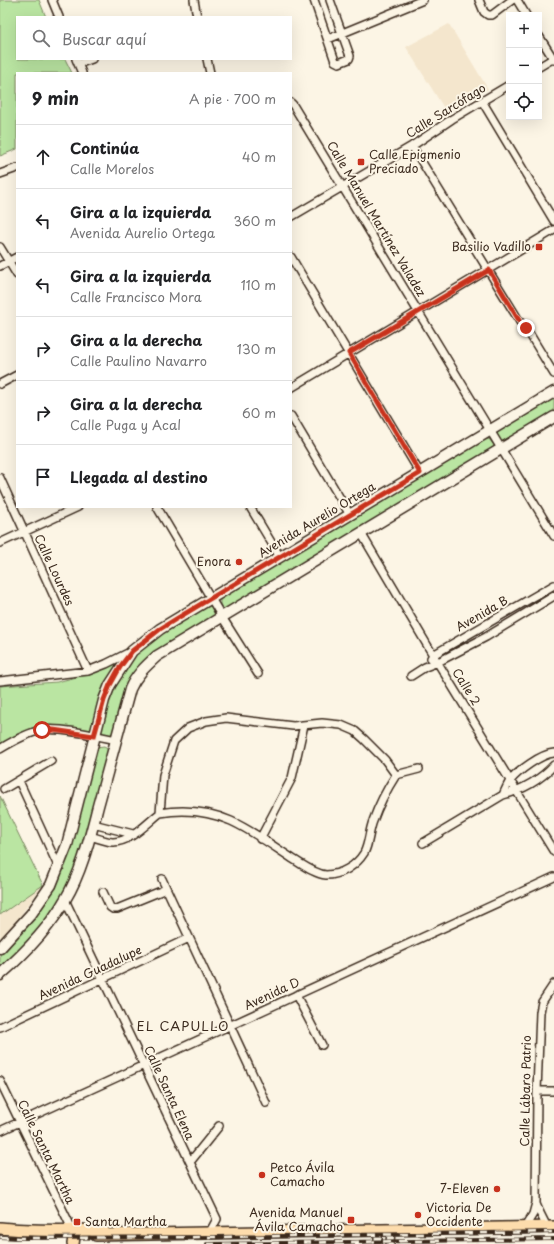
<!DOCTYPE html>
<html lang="es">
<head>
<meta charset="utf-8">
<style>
  body { margin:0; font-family:"Playpen Sans",sans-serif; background:#f2f2f2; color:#202124 }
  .controls { position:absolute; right:12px; top:12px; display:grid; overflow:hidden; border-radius:0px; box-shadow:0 4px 16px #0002 }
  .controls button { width:36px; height:36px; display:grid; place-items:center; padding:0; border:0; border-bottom:1px solid #e0e0e0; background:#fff; color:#202124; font:20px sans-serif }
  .stop { position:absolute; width:12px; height:12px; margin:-9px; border:3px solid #c8321e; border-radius:50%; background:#fff }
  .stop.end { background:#c8321e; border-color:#fff; box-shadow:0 1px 4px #0008 }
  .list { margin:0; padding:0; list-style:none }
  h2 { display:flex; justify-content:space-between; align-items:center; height:52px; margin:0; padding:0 16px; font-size:17px }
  h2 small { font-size:13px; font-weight:400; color:#757577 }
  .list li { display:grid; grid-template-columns:26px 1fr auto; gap:12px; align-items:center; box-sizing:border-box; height:64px; padding:0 16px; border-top:1px solid #e0e0e0 }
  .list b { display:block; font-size:15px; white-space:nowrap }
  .list p { margin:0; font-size:13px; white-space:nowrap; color:#757577 }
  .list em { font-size:13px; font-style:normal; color:#757577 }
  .icon { flex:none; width:22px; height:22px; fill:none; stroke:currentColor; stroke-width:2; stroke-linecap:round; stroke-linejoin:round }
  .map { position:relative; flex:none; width:554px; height:1244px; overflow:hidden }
  .search { position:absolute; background:#fff; box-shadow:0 4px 16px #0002; left:16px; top:16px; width:276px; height:44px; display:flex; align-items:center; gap:10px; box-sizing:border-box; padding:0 14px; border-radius:0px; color:#757577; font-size:15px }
  .panel { position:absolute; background:#fff; box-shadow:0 4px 16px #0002; left:16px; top:72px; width:276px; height:436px; border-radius:0px }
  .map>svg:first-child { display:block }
  .built { fill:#f4e6cd }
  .green { fill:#bae5a2; stroke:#7a8860 }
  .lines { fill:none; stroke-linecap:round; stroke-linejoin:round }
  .street-casing { stroke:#3b2a1e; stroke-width:10 }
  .secondary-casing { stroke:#3b2a1e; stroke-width:13 }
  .primary-casing { stroke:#3b2a1e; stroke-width:14 }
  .street { stroke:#fcf5e5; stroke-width:7 }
  .secondary { stroke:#fcf5e5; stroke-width:10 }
  .primary { stroke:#fddcac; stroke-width:11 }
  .rail-casing { stroke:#3b2a1e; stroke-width:4 }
  .rail { stroke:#fcf5e5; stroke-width:2.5; stroke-dasharray:8; stroke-linecap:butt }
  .route { stroke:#c8321e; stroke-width:5 }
  .poi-dot { fill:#c8321e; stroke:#fcf5e5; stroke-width:1.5 }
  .labels { text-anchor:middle; stroke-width:4; stroke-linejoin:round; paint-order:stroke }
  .street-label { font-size:12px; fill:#3b2a1e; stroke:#fcf5e5 }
  .poi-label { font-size:12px; fill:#3b2a1e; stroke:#fcf5e5; text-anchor:start }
  .neighbourhood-label { font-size:13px; letter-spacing:1px; fill:#3b2a1e; stroke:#fcf5e5 }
</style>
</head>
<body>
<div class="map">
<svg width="554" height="1244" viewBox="0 0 554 1244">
  <rect width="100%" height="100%" fill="#fcf5e5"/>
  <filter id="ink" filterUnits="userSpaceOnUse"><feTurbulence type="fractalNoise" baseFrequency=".025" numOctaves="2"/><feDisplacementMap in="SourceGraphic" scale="8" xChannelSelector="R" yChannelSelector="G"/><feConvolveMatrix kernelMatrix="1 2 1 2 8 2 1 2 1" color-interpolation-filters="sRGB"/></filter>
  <g filter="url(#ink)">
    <path class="built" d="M449 24 488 89 447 113 406 47Z
      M0 796 43 885 12 927 0 938Z"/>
    <path class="green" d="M0 0H39L46 17H17V59H65L72 73H17V149L0 156Z
      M554 396V416L503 447C498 441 495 437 499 429Z
      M489 439 494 445 496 451 224 612 220 604V597L454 457 485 440Z
      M210 605 217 619 137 675 116 738 100 734 108 699 128 661 159 634Z
      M120 661 92 731 50 727 32 729 0 745V686L57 682 96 672Z
      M104 746 111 750 76 873 52 917 0 972V952L52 888 96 747Z
      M0 796 43 885 0 915Z"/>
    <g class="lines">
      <g class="street-casing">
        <path id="street" d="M52 0 59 17
          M194 0 197 17
          M314 0 335 61 339 63 349 59 350 56 330 0
          M479 0 484 12 488 15H492L512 0
          M517 0 526 15
          M539 36 554 60
          M328 39 423 0
          M76 59 82 73
          M207 59 210 73
          M78 64 92 59
          M539 67 554 58
          M482 101 554 221
          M291 103 293 105 554 536
          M412 146 520 322 526 328 554 374
          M0 174 17 168
          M291 217 412 146 452 119 509 85
          M0 247 17 275
          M291 257 420 473
          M0 266 17 257
          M0 384 17 375
          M291 388 554 230
          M291 416 350 515
          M0 478 88 671
          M157 507 222 617 258 674
          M250 507 280 557
          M361 533 433 655 554 852
          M0 543 78 507
          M431 658 433 655 554 585
          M411 676 425 667 438 662 486 637 554 596
          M0 681 88 671 106 664 130 652
          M0 749C13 741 27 733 42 730 61 727 97 736 116 740
          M19 781 58 866
          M4 789 51 761
          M503 795C505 791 507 785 510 781 518 771 541 754 554 753
          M160 813C184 809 208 811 231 821 253 831 273 846 293 859 303 865 315 874 326 875 341 875 356 866 364 853 369 844 369 831 373 821 379 804 387 789 396 775L419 769
          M93 824 133 834
          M90 836C97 838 105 841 112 842 130 843 147 823 160 813L163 775 174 741 188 728 206 721 226 718 293 726 322 723 341 725 355 731 364 739 385 760 396 775
          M260 839 292 778 304 725
          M423 843 503 795C522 790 540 780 554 765
          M162 879 266 1103
          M103 892 110 907 113 909H117L166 889
          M65 900 217 1219 211 1230
          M296 995 322 1045
          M0 1027 189 938
          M0 1081 73 1231
          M537 1091H554
          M0 1131 554 877
          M190 1162 219 1126
          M536 1204 540 1213 547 1227
          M525 1227 533 1214 536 1203 537 1091 540 1012 542 1002 554 984
          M378 1229V1244
          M390 1244 391 1229"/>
      </g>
      <g class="secondary-casing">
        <path id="secondary" d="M0 948 31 914 51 885 67 845 104 700 110 685 132 651 160 629 554 392
          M0 975C25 953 49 929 65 900 82 872 90 837 98 806 109 767 119 728 130 689 136 675 146 666 157 656L554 417"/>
      </g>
      <g class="primary-casing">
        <path id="primary" d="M0 1228C34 1232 69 1230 103 1230
          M96 1235 554 1227
          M73 1244 74 1237 79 1230"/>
      </g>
      <use href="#street" class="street"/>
      <use href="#secondary" class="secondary"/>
      <use href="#primary" class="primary"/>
      <g class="rail-casing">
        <path id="rail" d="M0 1237 19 1238 217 1237 554 1232
          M207 1244 554 1239"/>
      </g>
      <use href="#rail" class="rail"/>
    </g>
  </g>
  <g class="lines" filter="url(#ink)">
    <path class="route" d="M42 730H53L94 736 104 700 110 685 120 667 132 651 160 629 176 619 420 473 349 353 489 270 520 322 526 328"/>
  </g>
  <g class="poi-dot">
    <rect x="357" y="158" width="8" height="8" rx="2"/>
    <rect x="535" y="243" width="8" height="8" rx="2"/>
    <circle cx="239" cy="562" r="4"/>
    <circle cx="262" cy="1175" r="4"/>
    <circle cx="497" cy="1189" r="4"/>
    <circle cx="418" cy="1215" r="4"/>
    <rect x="347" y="1216" width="8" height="8" rx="2"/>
    <rect x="73" y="1218" width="8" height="8" rx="2"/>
  </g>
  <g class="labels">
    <g class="street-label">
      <text transform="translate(446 111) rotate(-32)" y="4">Calle Sarcófago</text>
      <text transform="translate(376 219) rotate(59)" y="4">Calle Manuel Martínez Valadez</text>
      <text transform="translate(317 520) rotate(-31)" y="4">Avenida Aurelio Ortega</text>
      <text transform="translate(54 570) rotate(65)" y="4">Calle Lourdes</text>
      <text transform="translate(482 614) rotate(-30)" y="4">Avenida B</text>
      <text transform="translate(466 687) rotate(58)" y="4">Calle 2</text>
      <text transform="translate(90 973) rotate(-25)" y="4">Avenida Guadalupe</text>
      <text transform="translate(272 994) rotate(-25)" y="4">Avenida D</text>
      <text transform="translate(526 1091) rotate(-89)" y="4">Calle Lábaro Patrio</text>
      <text transform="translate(169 1093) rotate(65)" y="4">Calle Santa Elena</text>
      <text transform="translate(46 1152) rotate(64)" y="4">Calle Santa Martha</text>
    </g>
    <g class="poi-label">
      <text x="369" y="159">Calle Epigmenio<tspan x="369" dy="14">Preciado</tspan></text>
      <text x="531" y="251" text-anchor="end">Basilio Vadillo</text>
      <text x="231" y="566" text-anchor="end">Enora</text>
      <text x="270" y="1172">Petco Ávila<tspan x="270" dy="14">Camacho</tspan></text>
      <text x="489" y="1193" text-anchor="end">7-Eleven</text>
      <text x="426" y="1212">Victoria De<tspan x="426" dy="14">Occidente</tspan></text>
      <text x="343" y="1217" text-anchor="end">Avenida Manuel<tspan x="343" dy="14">Ávila Camacho</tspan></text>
      <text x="85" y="1226">Santa Martha</text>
    </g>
    <g class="neighbourhood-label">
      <text x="183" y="1031">EL CAPULLO</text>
    </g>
  </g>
</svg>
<div class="controls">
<button>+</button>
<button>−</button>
<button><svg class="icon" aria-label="locate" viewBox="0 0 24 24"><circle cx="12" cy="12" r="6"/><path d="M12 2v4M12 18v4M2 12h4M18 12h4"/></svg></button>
</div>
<div class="stop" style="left:42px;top:730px"></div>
<div class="stop end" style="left:526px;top:328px"></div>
<div class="search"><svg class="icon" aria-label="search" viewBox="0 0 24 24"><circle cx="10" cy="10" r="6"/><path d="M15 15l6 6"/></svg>Buscar aquí</div>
<section class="panel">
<h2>9 min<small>A pie · 700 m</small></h2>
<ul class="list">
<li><svg class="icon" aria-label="ahead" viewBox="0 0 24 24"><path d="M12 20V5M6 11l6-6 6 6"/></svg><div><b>Continúa</b><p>Calle Morelos</p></div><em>40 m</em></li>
<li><svg class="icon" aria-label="left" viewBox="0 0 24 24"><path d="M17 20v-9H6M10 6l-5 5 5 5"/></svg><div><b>Gira a la izquierda</b><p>Avenida Aurelio Ortega</p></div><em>360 m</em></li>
<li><svg class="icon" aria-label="left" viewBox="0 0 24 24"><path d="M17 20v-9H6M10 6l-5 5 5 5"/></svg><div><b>Gira a la izquierda</b><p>Calle Francisco Mora</p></div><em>110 m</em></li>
<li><svg class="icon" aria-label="right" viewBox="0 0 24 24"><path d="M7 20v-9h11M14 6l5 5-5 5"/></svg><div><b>Gira a la derecha</b><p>Calle Paulino Navarro</p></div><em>130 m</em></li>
<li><svg class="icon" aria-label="right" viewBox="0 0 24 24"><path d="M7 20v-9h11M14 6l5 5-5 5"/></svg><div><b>Gira a la derecha</b><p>Calle Puga y Acal</p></div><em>60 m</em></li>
<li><svg class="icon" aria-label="arrive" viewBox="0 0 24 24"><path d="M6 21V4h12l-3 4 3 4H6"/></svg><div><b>Llegada al destino</b></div></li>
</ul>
</section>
</div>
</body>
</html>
